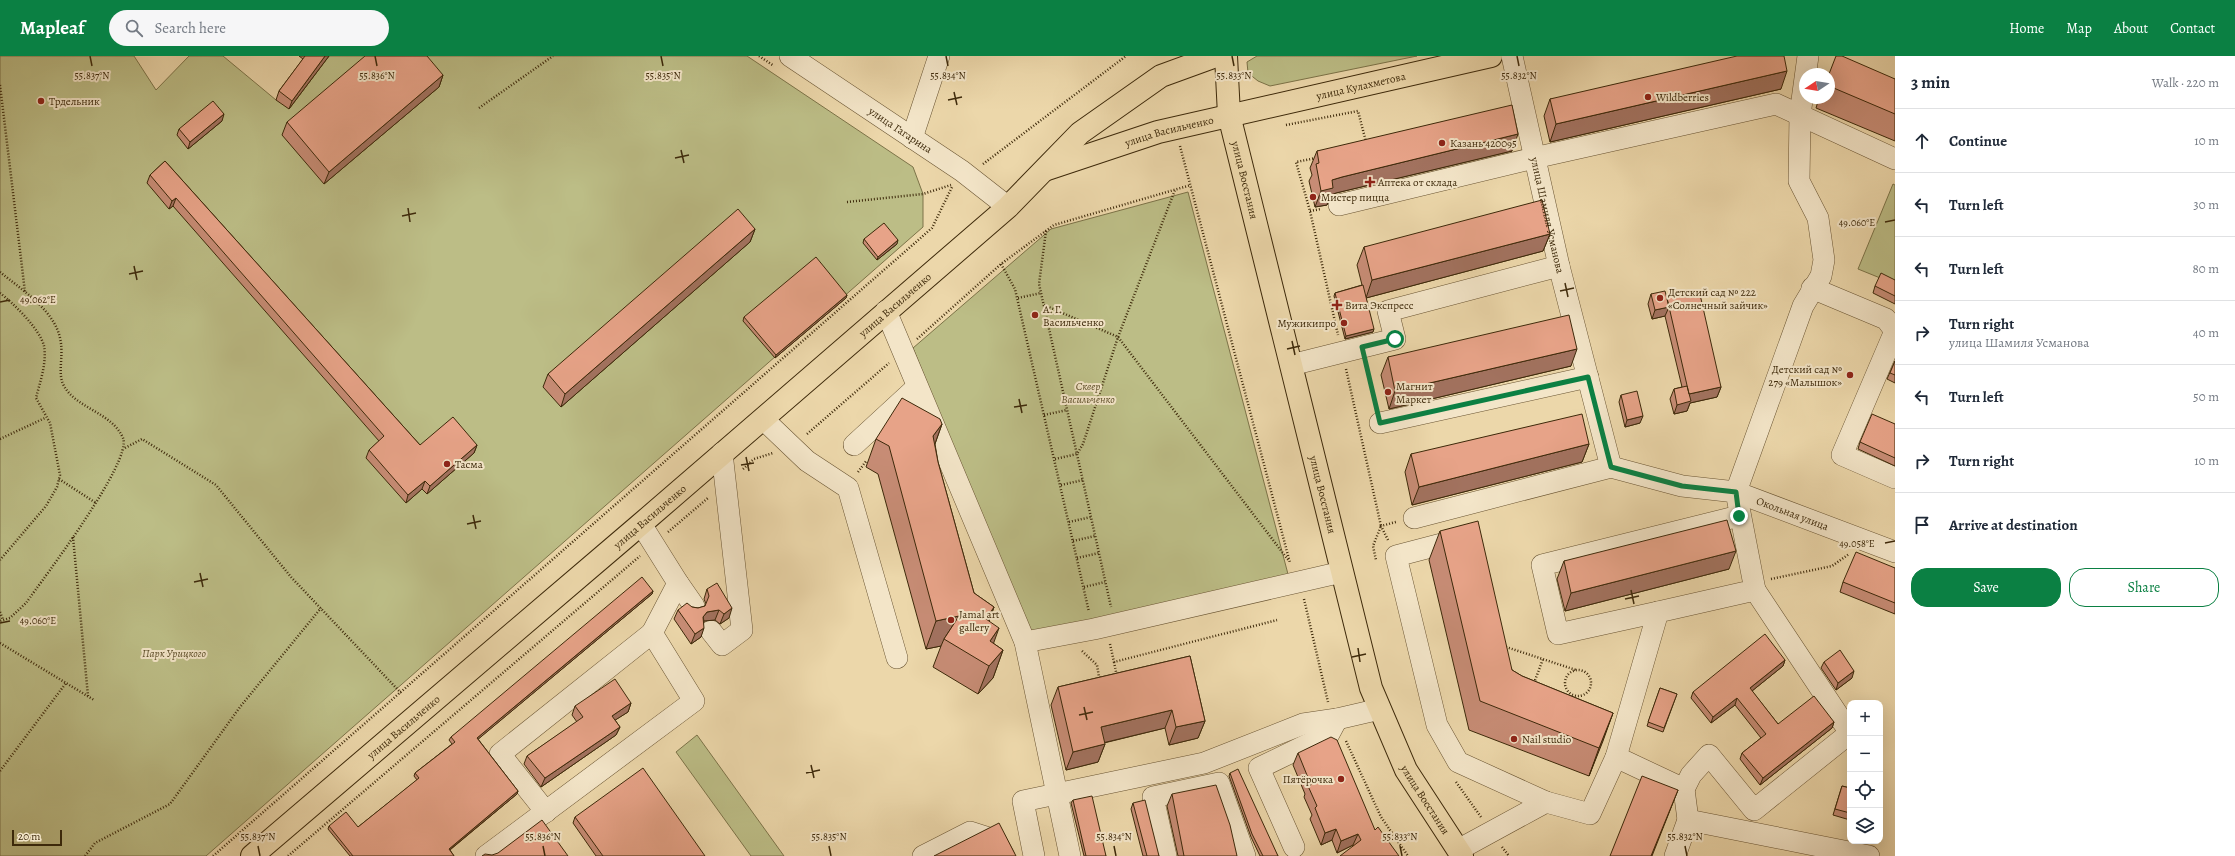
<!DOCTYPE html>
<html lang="en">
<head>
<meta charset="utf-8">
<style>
  body { margin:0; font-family:Alegreya,serif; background:#f6f6f7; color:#1f2937 }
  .controls { position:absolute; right:12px; bottom:12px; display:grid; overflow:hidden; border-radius:8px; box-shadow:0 4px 16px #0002 }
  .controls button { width:36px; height:36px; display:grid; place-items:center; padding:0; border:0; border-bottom:1px solid #e0e1e3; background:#fff; color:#1f2937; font:20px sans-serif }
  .compass { position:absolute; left:1799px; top:12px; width:36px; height:36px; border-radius:50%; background:#fff; box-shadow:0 4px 16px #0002; rotate:258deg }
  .scale { position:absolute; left:12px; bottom:10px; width:50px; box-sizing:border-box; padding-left:4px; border:2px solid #3d290a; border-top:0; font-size:11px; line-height:14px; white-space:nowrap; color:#3d290a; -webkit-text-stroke:3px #f3e5c8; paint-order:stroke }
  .stop { position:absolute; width:12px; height:12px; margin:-9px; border:3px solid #0b8043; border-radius:50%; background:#fff }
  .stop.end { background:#0b8043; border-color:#fff; box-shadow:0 1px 4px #0008 }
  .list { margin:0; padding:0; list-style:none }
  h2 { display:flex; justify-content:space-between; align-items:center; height:52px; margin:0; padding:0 16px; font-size:17px }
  h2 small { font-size:13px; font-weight:400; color:#747a83 }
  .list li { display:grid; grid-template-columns:26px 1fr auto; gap:12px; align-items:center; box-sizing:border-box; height:64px; padding:0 16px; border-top:1px solid #e0e1e3 }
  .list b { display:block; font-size:15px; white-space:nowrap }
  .list p { margin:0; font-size:13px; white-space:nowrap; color:#747a83 }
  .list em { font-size:13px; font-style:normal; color:#747a83 }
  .actions { display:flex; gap:8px; padding:12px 16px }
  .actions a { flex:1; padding:9px 0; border:1px solid #0b8043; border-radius:16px; text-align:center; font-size:14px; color:#0b8043 }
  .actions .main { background:#0b8043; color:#fff }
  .icon { flex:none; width:22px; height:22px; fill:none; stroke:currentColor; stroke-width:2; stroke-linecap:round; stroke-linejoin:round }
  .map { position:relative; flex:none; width:1895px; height:800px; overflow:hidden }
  header { display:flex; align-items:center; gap:24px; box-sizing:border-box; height:56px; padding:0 20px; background:#0b8043; color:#fff }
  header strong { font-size:19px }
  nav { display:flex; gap:22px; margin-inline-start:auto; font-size:14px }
  .search { width:280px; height:36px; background:#f6f6f7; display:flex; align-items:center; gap:10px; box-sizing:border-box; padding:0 14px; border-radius:22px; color:#747a83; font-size:15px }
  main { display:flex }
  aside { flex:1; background:#fff }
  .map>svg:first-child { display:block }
  .green { fill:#bcbd86; stroke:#7c7348 }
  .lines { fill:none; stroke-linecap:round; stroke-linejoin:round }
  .minor-casing { stroke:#695432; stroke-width:22 }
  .major-casing { stroke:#3d290a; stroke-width:24 }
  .path { stroke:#3d290a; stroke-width:2.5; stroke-dasharray:1 2; stroke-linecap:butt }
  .minor { stroke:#f3e5c8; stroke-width:21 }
  .major { stroke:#ecd7aa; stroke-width:22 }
  .wall { fill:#c78c75; stroke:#3d290a }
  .shaded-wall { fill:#a2725f; stroke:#3d290a }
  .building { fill:#e7a388; stroke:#3d290a }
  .route { stroke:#0b8043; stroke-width:5 }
  .ticks { fill:none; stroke:#3d290a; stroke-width:1.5 }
  .poi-dot { fill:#8f2418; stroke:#f3e5c8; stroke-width:1.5 }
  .labels { text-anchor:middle; stroke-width:4; stroke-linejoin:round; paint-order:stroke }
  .street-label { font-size:11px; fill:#3d290a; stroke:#f3e5c8 }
  .poi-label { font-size:11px; fill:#3d290a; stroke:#f3e5c8; text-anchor:start }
  .park-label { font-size:11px; font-style:italic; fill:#5d4e29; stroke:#f3e5c8 }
  .ticks-label { font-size:10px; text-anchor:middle; fill:#3d290a; stroke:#f3e5c8; stroke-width:4; stroke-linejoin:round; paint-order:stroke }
</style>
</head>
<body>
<header>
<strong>Mapleaf</strong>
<div class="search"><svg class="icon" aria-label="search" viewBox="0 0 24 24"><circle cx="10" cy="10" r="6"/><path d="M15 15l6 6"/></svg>Search here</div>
<nav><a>Home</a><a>Map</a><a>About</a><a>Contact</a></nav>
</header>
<main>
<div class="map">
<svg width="1895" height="800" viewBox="0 0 1895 800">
  <rect width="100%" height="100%" fill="#ecd7aa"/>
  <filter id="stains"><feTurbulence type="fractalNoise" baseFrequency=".005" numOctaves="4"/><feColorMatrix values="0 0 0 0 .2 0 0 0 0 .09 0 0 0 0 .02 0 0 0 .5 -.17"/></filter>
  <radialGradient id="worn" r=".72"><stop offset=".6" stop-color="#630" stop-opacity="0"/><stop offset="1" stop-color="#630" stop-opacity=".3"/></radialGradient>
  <path class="green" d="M0 0H134L156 34 189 0H223L276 44 308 0H747L913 111 923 138V171L206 800H0Z
    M1257 0H1417L1270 30 1258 25 1248 17 1247 6Z
    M1893 128 1895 129V228L1858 213Z
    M1188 136 1289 522 1028 581 913 292 1051 173Z
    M697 679 784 800H751L676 696Z"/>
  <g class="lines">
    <g class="minor-casing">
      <g id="minor">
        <path id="s1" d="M790 0 962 115 1008 151"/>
        <path id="s2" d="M1512 0 1559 210 1611 411"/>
        <path id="s3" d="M1808 0 1800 59 1799 125 1818 162 1824 204 1821 220 1803 250 1736 436 1895 496"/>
        <path d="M912 82 939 0"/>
        <path d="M1339 149 1534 102 1776 48 1895 103"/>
        <path d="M1812 232 1886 263 1895 275 1842 399 1895 422"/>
        <path d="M886 255 1025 586 1070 800"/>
        <path d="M1291 309 1395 283 1388 255 1559 210"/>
        <path d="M763 363 807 405 848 432 897 602"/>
        <path d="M1380 367 1588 321"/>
        <path d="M854 389 917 331"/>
        <path d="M1414 462 1611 411 1682 430 1736 436 1755 534 1658 556 1616 701"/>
        <path d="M1461 483 1396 500 1437 669 1458 706 1546 746"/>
        <path d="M678 527 694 550"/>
        <path d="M1658 556 1558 578 1542 509 1739 460"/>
        <path d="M711 575 722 589 742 574 722 397"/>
        <path d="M1025 586 1094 573 1342 516"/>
        <path d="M1684 733 1691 719 1709 699 1754 754 1850 677 1755 534"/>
        <path d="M546 756 500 698 652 577"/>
        <path d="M1294 791 1259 712 1329 678 1337 663"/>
        <path d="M1458 794 1546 746 1590 758 1616 701 1684 733 1688 764"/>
        <path d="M486 800 694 645 652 577 678 527 641 468"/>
        <path d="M923 800 970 776 995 784 1004 800"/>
        <path d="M1034 800 1023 745 1204 707 1303 668 1337 663 1380 653"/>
        <path d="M1166 800 1153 741 1219 727 1245 800"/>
        <path d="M1675 800 1688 764 1869 800"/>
      </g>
    </g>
    <g class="major-casing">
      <g id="major">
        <path id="s4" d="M1226 0 1229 59 1371 632 1406 714 1462 800"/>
        <path id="s5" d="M1047 113 1158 76 1491 0"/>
        <path id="s6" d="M252 800 641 468 1008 151 1080 77 1161 20 1216 0"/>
      </g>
    </g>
    <path class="path" d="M759 0 774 10
      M0 29 25 236
      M479 52 553 0
      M1286 69 1358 55 1366 86
      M1180 90 1290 507
      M1316 102 1296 106 1310 155 1338 279
      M983 108 1126 0
      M847 146 923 138 951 129
      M1310 155 1321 153
      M1046 175 1039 228 1111 551
      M1001 208 1015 233 1089 556
      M0 216C23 235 58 256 61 288 63 300 58 317 63 328 74 352 112 356 123 382 133 405 43 523 26 547L10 562 0 565
      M0 237C13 247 40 273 44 290 47 307 40 326 36 342L50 367 60 419 57 431 46 450 0 504
      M1018 242 1041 237
      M1044 249 1118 281 1289 505
      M917 283 1001 208 1054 169 1191 129
      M1366 309 1376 349
      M1346 313 1381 470 1373 490 1376 504
      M1044 359 1067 354
      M807 378 889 307
      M0 383 45 362
      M125 392 142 383 216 429 291 521 401 637
      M1055 403 1077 398 1083 388 1118 281 1175 134
      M743 413 754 403 773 397
      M858 416 867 404
      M59 423 96 447
      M1061 429 1083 424
      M1069 466 1091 461
      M668 476 708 442
      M73 481 88 640
      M1388 484 1381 470 1396 466
      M1073 485 1095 480
      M1077 502 1099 497
      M1771 523 1832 510 1849 498
      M1084 531 1105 526
      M1304 543 1328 646
      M0 556 3 564
      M0 587 94 644
      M1110 588 1114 606 1277 564
      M1506 591 1576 614
      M1082 595 1097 609 1099 621 1102 623
      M1114 606 1117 621
      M1565 627a13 13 0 1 1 26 0a13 13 0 1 1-26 0Z
      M1534 627 1543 603
      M1346 685 1381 761 1408 800
      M0 715 66 627
      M1456 726 1481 761
      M1502 791 1509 800
      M85 800 95 787 170 748 240 651 321 552
      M213 800 932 172 952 131
      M288 800 640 500"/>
    <use href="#minor" class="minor"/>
    <use href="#major" class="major"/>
  </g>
  <path class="wall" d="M299 0H329L289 53 276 44 279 35 303 3Z
    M1829 18 1895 23V85L1816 52 1819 42H1829Z
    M443 19 439 31 324 128 282 79 287 66Z
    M1781 33 1550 86 1544 60 1550 43Z
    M222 65 188 93 177 79 179 73Z
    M1317 95H1512L1336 137 1331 139 1327 149 1315 151 1309 125 1312 119 1310 112Z
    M165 105 420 389H477L474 397 427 438 422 433 406 447 366 402 369 394 379 385 173 150 169 153 147 127 150 119Z
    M755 173 750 186 561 351 543 331 548 318Z
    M1550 178 1543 195 1366 242 1373 276 1345 283 1334 240 1335 237 1362 229 1357 209 1364 191Z
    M864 183 897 188 877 204 863 187Z
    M1895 224V248L1873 237 1875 230Z
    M1651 238 1667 242 1721 331 1717 341 1690 347 1687 355 1674 358 1670 343 1674 333 1682 331 1665 260 1652 263 1648 248Z
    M847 239 846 242 775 302 743 265 744 261Z
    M1388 301 1571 310 1389 353 1381 319Z
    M1895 305V327L1887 323Z
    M1621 339 1640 367 1625 371 1619 346Z
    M942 368 935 388 938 406 974 537 994 551 989 565 993 587 1003 594 993 622 978 638 933 611 941 590 926 593 878 418 866 411 876 383Z
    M1895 368V410L1858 393 1860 386Z
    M1589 388 1582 406 1412 449 1405 416 1411 398Z
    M1440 475 1512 614 1522 620 1613 657 1589 720 1469 674 1429 504Z
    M1564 505 1729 513 1565 555 1557 523Z
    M1895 512V558L1840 536 1843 526Z
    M707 533 729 562 720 568 715 564 704 565 701 581 691 588 674 563 678 554 692 551 698 552 705 550 706 548 704 543Z
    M653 535 652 538 478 683 518 735 517 738 450 794 454 800H350L328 773 329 770 358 771 417 724 414 720 415 717 452 688 449 684 451 681Z
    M1190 600 1205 665 1198 682 1169 689 1165 672 1104 687 1105 688 1098 706 1066 714 1051 649 1058 631Z
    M1785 604 1783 610 1752 635 1778 668 1834 666 1832 672 1760 729 1740 703 1742 697 1761 682 1735 649 1711 667 1691 642 1693 636Z
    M1824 606 1852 622 1836 634 1821 612Z
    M1660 632 1677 638 1663 676 1647 670Z
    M631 647 628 656 615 664 620 671 616 679 541 731 524 708 527 700 577 666 572 659 575 650Z
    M1298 697 1375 774 1354 790 1353 789 1337 797 1332 784 1321 789 1310 763 1312 759 1304 741 1305 738 1293 709Z
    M1230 717 1278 800H1260L1251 781 1229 720Z
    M1842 730 1850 732V764L1833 759Z
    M1172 738 1237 800H1178L1167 750Z
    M1073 744 1106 800H1084L1071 747Z
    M1133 747 1159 800H1143L1131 753Z
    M575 761 705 800H596L573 767Z"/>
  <path class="shaded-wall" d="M325 0H329L289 53 292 45Z
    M1787 15 1781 33 1550 86 1556 68Z
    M443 19 439 31 324 128 329 116Z
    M224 58 222 65 188 93 190 86Z
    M1518 78 1512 95 1336 137 1331 139 1327 149 1315 151 1321 135 1332 124 1342 121Z
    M176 142 173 150 169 153 172 145Z
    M755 173 750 186 561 351 565 338Z
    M1550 178 1543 195 1366 242 1372 224Z
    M898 184 897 188 877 204 878 201Z
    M847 239 846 242 775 302 776 299Z
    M1669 251 1665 260 1652 263 1655 254Z
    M1374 273 1373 276 1345 283 1346 280Z
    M1577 293 1571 310 1389 353 1395 335Z
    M1721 331 1717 341 1690 347 1687 355 1674 358 1677 349 1689 338Z
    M1643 360 1640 367 1625 371 1627 364Z
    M942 368 932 396 933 380Z
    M1589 388 1582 406 1412 449 1419 431Z
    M477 389 474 397 427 438 430 430Z
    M425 425 422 433 406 447 408 439Z
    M1736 495 1729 513 1565 555 1571 537Z
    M653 535 652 538 476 685 477 682Z
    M994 551 984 579 986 563Z
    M732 552 729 562 720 568 724 558Z
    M719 554 715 564 704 565 703 561 707 556Z
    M959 560 944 583 941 590 926 593 936 565Z
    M704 572 701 581 691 588 695 578Z
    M999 572 989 600 990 585Z
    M1003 594 993 622 978 638 989 610Z
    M1785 604 1783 610 1747 639 1750 632Z
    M1854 615 1852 622 1836 634 1838 627Z
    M1737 642 1735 649 1711 667 1713 661Z
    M631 647 628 656 609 668 612 660Z
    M1172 654 1165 672 1094 689 1101 671Z
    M1613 657 1603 685 1589 720 1599 692Z
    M1205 665 1198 682 1169 689 1176 671Z
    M1834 666 1832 672 1760 729 1763 722Z
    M620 671 616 679 541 731 545 722Z
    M1105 688 1098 706 1066 714 1073 696Z
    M1678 734 1667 762 1652 800H1651Z
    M518 735 517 738 447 796 449 793Z
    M1336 773 1332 784 1321 789 1325 777Z
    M1358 778 1353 789 1337 797 1341 785Z"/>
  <path class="building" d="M305 0H325L292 45 279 35Z
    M365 0H427L443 19 329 116 287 66Z
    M1737 0H1784L1787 15 1556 68 1550 43Z
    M1836 0H1842L1895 23V58L1829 30V18Z
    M213 45 224 58 190 86 179 73Z
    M1512 49 1518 78 1342 121 1332 124 1333 132 1321 135 1316 108 1319 107 1317 95Z
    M165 105 420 389 453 361 477 389 430 430 425 425 408 439 369 394 384 380 176 142 172 145 150 119Z
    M1542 144 1550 178 1372 224 1364 191Z
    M738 153 755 173 565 338 548 318Z
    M884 167 898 184 878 201 864 183Z
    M816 201 847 239 776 299 744 261Z
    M1881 217 1895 224V240L1875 230Z
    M1363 229 1374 273 1346 280 1335 237Z
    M1699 234 1721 331 1689 338 1667 242Z
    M1665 235 1669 251 1655 254 1651 238Z
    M1569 259 1577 293 1395 335 1388 301Z
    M1895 305V319L1890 317Z
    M1687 330 1691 345 1677 349 1674 333Z
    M1637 335 1643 360 1627 364 1621 339Z
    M902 342 940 363 942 368 933 380 938 406 974 537 994 551 986 563 999 572 990 585 1003 594 989 610 944 583 959 560 936 565 889 390 876 383Z
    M1582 358 1589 388 1419 431 1411 398Z
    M1872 358 1895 368V402L1860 386Z
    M1727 464 1736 495 1571 537 1564 505Z
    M1478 465 1512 614 1522 620 1613 657 1599 692 1480 645 1440 475Z
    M1856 496 1895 512V547L1843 526Z
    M642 521 653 535 477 682 518 735 449 793 454 800H353L329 770 346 756 358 771 419 722 415 717 455 686 451 681Z
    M717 527 732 552 724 558 719 554 707 556 703 561 704 572 695 578 678 554 687 547 692 551 698 552 705 550 709 540 707 533Z
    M1765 578 1785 604 1750 632 1778 668 1814 640 1834 666 1763 722 1742 697 1766 678 1737 642 1713 661 1693 636Z
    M1840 594 1854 615 1838 627 1824 606Z
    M1190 600 1205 665 1176 671 1172 654 1101 671 1105 688 1073 696 1058 631Z
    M615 623 631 647 612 660 620 671 545 722 527 700 583 661 575 650Z
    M1660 632 1677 638 1664 672 1648 666Z
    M1331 681 1337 684 1375 774 1378 771 1399 800H1340L1361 784 1358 778 1341 785 1336 773 1325 777 1315 752 1317 750 1308 730 1311 729 1298 697Z
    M643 712 705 800H603L575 761Z
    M1238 713 1278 800H1263L1252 778 1230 717Z
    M1642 720 1678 734 1651 800H1610Z
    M1216 729 1230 769 1237 800H1184L1172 738Z
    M1842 730 1850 732V757L1835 753Z
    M1092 740 1106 800H1086L1073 744Z
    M1145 744 1159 800H1147L1133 747Z
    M542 764 568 800H482L485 798 492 799 498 797Z
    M999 767 1016 800H934Z"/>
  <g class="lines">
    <path class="route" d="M1395 283 1362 291 1380 367 1588 321 1611 411 1682 430 1736 436 1739 460"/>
  </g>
  <path class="ticks" d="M90 0 92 10M375 0 377 10M661 0 663 10M946 0 948 10M1232 0 1234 10M1517 0 1519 10M954 36 957 49M948 44 962 41M681 94 684 107M675 102 689 99M408 152 410 166M402 160 416 157M1885 166 1895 164M134 210 137 224M129 218 143 215M1565 227 1568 241M1560 235 1574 232M0 246 10 244M1292 285 1295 299M1287 293 1300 290M1019 343 1022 357M1014 351 1027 349M746 401 749 415M741 409 754 407M473 459 476 473M467 468 481 465M1885 487 1895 485M200 517 203 531M194 526 208 523M1631 534 1634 548M1625 543 1639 540M0 567 10 565M1358 592 1360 606M1352 601 1366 598M1084 651 1087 664M1079 659 1093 656M811 709 814 722M806 717 820 714M258 790 260 800M543 790 545 800M829 790 831 800M1114 790 1116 800M1400 790 1402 800M1685 790 1687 800"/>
  <g class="poi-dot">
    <circle cx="1648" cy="41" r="4"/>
    <circle cx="41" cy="45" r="4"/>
    <circle cx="1442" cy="87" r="4"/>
    <path d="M1368 120h4v4h4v4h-4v4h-4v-4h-4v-4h4z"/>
    <circle cx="1313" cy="141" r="4"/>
    <circle cx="1660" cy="242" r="4"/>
    <path d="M1335 243h4v4h4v4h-4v4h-4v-4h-4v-4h4z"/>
    <circle cx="1035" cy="259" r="4"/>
    <circle cx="1344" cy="267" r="4"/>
    <circle cx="1850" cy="319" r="4"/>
    <circle cx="1388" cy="336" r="4"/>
    <circle cx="447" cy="408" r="4"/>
    <circle cx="951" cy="564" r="4"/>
    <circle cx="1514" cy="683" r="4"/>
    <circle cx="1341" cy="723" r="4"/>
  </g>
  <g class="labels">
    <g class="street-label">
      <text dy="4" stroke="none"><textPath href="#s5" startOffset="325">улица Кулахметова</textPath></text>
      <text dy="4" stroke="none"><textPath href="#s1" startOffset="133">улица Гагарина</textPath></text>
      <text dy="4" stroke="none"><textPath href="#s5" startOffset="128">улица Васильченко</textPath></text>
      <text dy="4" stroke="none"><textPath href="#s4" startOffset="126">улица Восстания</textPath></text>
      <text dy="4" stroke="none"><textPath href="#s2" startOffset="163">улица Шамиля Усманова</textPath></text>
      <text dy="4" stroke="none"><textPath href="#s6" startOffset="847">улица Васильченко</textPath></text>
      <text dy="4" stroke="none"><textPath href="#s4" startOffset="450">улица Восстания</textPath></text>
      <text dy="4" stroke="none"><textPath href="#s3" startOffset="519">Окольная улица</textPath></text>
      <text dy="4" stroke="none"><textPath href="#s6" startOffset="523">улица Васильченко</textPath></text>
      <text dy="4" stroke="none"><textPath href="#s6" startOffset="199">улица Васильченко</textPath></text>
      <text dy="4" stroke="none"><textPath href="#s4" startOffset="774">улица Восстания</textPath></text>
    </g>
    <g class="poi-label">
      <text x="1656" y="45">Wildberries</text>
      <text x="49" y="49">Трдельник</text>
      <text x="1450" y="91">Казань 420095</text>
      <text x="1378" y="130">Аптека от склада</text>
      <text x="1321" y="145">Мистер пицца</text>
      <text x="1668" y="240">Детский сад № 222<tspan x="1668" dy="13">«Солнечный зайчик»</tspan></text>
      <text x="1345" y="253">Вита Экспресс</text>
      <text x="1043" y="257">А. Г.<tspan x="1043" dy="13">Васильченко</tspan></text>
      <text x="1336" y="271" text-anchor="end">Мужикипро</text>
      <text x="1842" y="317" text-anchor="end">Детский сад №<tspan x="1842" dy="13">279 «Малышок»</tspan></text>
      <text x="1396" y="334">Магнит<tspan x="1396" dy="13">Маркет</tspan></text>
      <text x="455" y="412">Тасма</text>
      <text x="959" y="562">Jamal art<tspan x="959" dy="13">gallery</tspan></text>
      <text x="1522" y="687">Nail studio</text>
      <text x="1333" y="727" text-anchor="end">Пятёрочка</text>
    </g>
    <g class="park-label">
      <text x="1088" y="334">Сквер<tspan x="1088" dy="13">Васильченко</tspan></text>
      <text x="174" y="601">Парк Урицкого</text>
    </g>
  </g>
  <g class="ticks-label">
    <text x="92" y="23">55.837°N</text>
    <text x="377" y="23">55.836°N</text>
    <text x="663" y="23">55.835°N</text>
    <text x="948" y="23">55.834°N</text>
    <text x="1234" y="23">55.833°N</text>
    <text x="1519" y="23">55.832°N</text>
    <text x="1857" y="170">49.060°E</text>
    <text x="38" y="247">49.062°E</text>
    <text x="1857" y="491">49.058°E</text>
    <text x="38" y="568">49.060°E</text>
    <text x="258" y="784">55.837°N</text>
    <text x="543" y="784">55.836°N</text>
    <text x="829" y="784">55.835°N</text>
    <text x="1114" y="784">55.834°N</text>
    <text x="1400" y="784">55.833°N</text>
    <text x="1685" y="784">55.832°N</text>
  </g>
  <rect width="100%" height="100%" filter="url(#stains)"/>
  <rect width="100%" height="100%" fill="url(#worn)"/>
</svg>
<div class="controls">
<button>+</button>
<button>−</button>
<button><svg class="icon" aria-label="locate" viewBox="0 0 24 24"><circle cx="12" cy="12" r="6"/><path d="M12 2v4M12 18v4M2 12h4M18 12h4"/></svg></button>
<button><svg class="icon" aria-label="layers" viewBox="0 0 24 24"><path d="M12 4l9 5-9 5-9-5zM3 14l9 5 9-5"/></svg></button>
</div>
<svg class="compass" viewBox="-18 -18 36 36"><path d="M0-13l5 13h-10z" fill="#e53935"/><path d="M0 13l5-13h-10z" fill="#747a83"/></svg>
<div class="scale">20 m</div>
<div class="stop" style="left:1395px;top:283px"></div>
<div class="stop end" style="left:1739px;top:460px"></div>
</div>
<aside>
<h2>3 min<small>Walk · 220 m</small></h2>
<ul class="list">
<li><svg class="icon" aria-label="ahead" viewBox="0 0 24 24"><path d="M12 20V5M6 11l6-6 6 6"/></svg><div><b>Continue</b></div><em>10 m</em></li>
<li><svg class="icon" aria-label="left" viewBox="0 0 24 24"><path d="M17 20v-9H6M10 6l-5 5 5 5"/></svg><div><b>Turn left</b></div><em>30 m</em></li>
<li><svg class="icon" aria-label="left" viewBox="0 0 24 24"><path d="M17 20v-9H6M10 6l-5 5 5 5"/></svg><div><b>Turn left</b></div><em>80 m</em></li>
<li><svg class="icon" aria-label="right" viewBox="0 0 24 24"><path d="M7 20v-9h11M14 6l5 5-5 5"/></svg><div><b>Turn right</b><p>улица Шамиля Усманова</p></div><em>40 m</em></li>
<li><svg class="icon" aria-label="left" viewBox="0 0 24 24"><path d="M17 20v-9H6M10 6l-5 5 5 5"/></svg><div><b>Turn left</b></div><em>50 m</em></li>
<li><svg class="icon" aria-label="right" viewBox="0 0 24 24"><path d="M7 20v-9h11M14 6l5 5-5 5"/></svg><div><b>Turn right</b></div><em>10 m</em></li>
<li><svg class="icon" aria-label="arrive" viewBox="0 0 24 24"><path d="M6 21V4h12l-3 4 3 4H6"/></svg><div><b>Arrive at destination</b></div></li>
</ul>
<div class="actions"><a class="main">Save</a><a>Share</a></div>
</aside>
</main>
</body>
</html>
